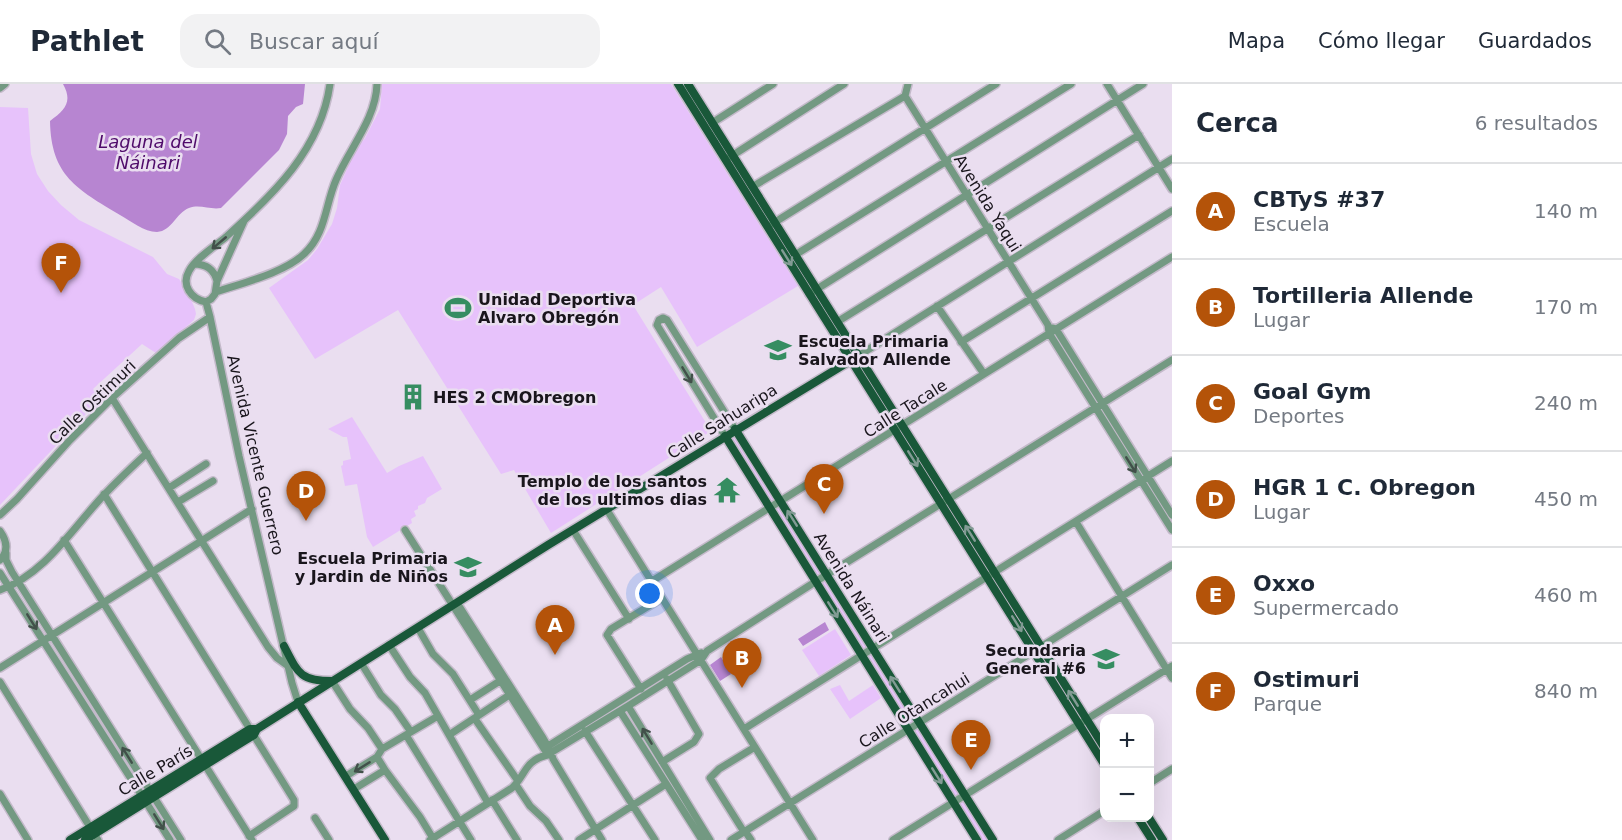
<!DOCTYPE html>
<html lang="es">
<head>
<meta charset="utf-8">
<style>
  body { margin:0; font-family:"DejaVu Sans",sans-serif; background:#f2f2f3; color:#1f2937 }
  .controls { position:absolute; right:18px; bottom:18px; display:grid; overflow:hidden; border-radius:12px; box-shadow:0 6px 24px #0002 }
  .controls button { width:54px; height:54px; display:grid; place-items:center; padding:0; border:0; border-bottom:2px solid #e0e1e3; background:#fff; color:#1f2937; font:30px sans-serif }
  .you { position:absolute; left:650px; top:510px; width:21px; height:21px; margin:-15px; border:4px solid #fff; border-radius:50%; background:#1a73e8; box-shadow:0 0 0 9px #1a73e833 }
  .badge { display:grid; place-items:center; width:39px; height:39px; border-radius:50%; background:#b45309; color:#fff; font-size:20px; font-weight:700 }
  .pin { position:absolute; translate:-50% -50px; filter:drop-shadow(0 2px 3px #0008) }
  .pin::after { content:''; position:absolute; top:32px; width:21px; height:18px; background:inherit; clip-path:polygon(0 0,100% 0,50% 100%) }
  .list { margin:0; padding:0; list-style:none }
  h2 { display:flex; justify-content:space-between; align-items:center; height:78px; margin:0; padding:0 24px; font-size:26px }
  h2 small { font-size:20px; font-weight:400; color:#747a83 }
  .list li { display:grid; grid-template-columns:39px 1fr auto; gap:18px; align-items:center; box-sizing:border-box; height:96px; padding:0 24px; border-top:2px solid #e0e1e3 }
  .list b { display:block; font-size:22px; white-space:nowrap }
  .list p { margin:0; font-size:20px; white-space:nowrap; color:#747a83 }
  .list em { font-size:20px; font-style:normal; color:#747a83 }
  .icon { flex:none; width:33px; height:33px; fill:none; stroke:currentColor; stroke-width:2; stroke-linecap:round; stroke-linejoin:round }
  .map { position:relative; flex:none; width:1172px; height:756px; overflow:hidden }
  header { display:flex; align-items:center; gap:36px; box-sizing:border-box; height:84px; padding:0 30px; background:#fff; border-bottom:2px solid #e0e1e3 }
  header strong { font-size:28px }
  nav { display:flex; gap:33px; margin-inline-start:auto; font-size:21px }
  .search { width:420px; height:54px; background:#f2f2f3; display:flex; align-items:center; gap:15px; box-sizing:border-box; padding:0 21px; border-radius:18px; color:#747a83; font-size:22px }
  main { display:flex }
  aside { flex:1; background:#fff }
  .map>svg:first-child { display:block }
  .green { fill:#e7c2fb }
  .water { fill:#b785d1 }
  .lines { fill:none; stroke-linecap:round; stroke-linejoin:round }
  .minor-casing { stroke:#c4baca; stroke-width:10 }
  .major-casing { stroke:#c4baca; stroke-width:11 }
  .minor { stroke:#739982; stroke-width:7 }
  .major { stroke:#195839; stroke-width:8 }
  .oneway { stroke:#42504a }
  .oneway2 { stroke:#829b94 }
  .labels { text-anchor:middle; stroke-width:5; stroke-linejoin:round; paint-order:stroke }
  .street-label { font-size:16px; fill:#19151c; stroke:#eadef0 }
  .poi-label { font-size:16px; font-weight:bold; fill:#19151c; stroke:#eadef0; text-anchor:start }
  .water-label { font-size:18px; font-style:italic; fill:#4f0b6a; stroke:#eadef0 }
</style>
</head>
<body>
<header>
<strong>Pathlet</strong>
<div class="search"><svg class="icon" aria-label="search" viewBox="0 0 24 24"><circle cx="10" cy="10" r="6"/><path d="M15 15l6 6"/></svg>Buscar aquí</div>
<nav><a>Mapa</a><a>Cómo llegar</a><a>Guardados</a></nav>
</header>
<main>
<div class="map">
<svg width="1172" height="756" viewBox="0 0 1172 756">
  <rect width="100%" height="100%" fill="#eadef0"/>
  <path class="green" d="M382 0H671L798 202 697 263 661 203 633 221 711 347 551 449 514 386 501 390 398 226 315 275 269 204 308 176 317 165 332 140 337 124 340 101 355 67 365 54 380 25Z
    M0 23 28 24 31 70 37 90 48 107 61 121 79 136 153 173 167 190 179 195 188 208 195 225 196 230 194 236 156 269 142 260 93 305 101 314 0 421Z
    M352 333 387 389 399 382 423 372 442 405 427 414 425 419 418 422V425L414 427 416 432 411 435 412 439 373 463 367 453 357 400 345 402 341 382 343 381V377L351 375 347 353H343L328 345Z
    M735 350 775 412V417L771 420 729 351Z
    M777 423 781 424 820 486V491L816 493 774 424Z
    M823 496 827 497 866 560V565L862 567 820 498Z
    M835 545 851 571 819 592 802 566Z
    M869 570 873 571 913 633V638L909 640 868 577 867 571Z
    M840 601 849 617 873 601 881 614 850 635 830 605Z
    M916 643 920 644 959 706V711L955 714 914 651 913 645Z
    M961 716 965 717 991 756H980L959 723 958 717Z"/>
  <path class="water" d="M63 0H305L303 20 296 23 288 32 287 50 279 66 221 124C210 126 200 120 189 124 176 129 172 147 157 148 144 148 131 137 120 131 77 105 51 92 50 37 65 26 73 18 63 0Z
    M825 538 829 546 803 562 798 555Z
    M721 573 731 590 720 597 710 581Z"/>
  <g class="lines">
    <g class="minor-casing">
      <path id="minor" d="M1107 0 1172 105
        M0 4 5 0
        M905 12 1048 241 1049 249 1172 446
        M905 12 908 0
        M712 39 773 0
        M730 73 844 0
        M752 103 905 12
        M244 137 217 197 215 210 211 215 206 218C191 215 181 201 189 187 195 175 215 162 226 153 273 111 321 65 330 0
        M772 140 996 0
        M795 171 1071 0
        M194 180C206 180 214 185 217 197
        M216 208C242 199 284 189 304 170 326 150 325 121 336 96 349 65 376 35 377 0
        M809 210 1143 0
        M206 218 210 233 239 372 292 599 298 618
        M937 222 984 290
        M837 238 1139 51
        M1053 244 1056 245 1172 431
        M961 258 1172 127
        M858 272 1172 75
        M112 314 268 563 277 574 288 582
        M725 352 657 241 659 236 663 234 667 236 735 345
        M169 404 206 380
        M104 410 294 716V722L249 752
        M178 418 213 397
        M607 426 813 756
        M0 431 17 415 70 356 112 314 179 254 210 233
        M1076 438 1172 594
        M405 446 548 671
        M573 446 629 535
        M0 447C7 457 9 467 0 476
        M64 456 252 756
        M6 469V476L12 488 181 756
        M0 489 170 756
        M652 497 1172 173
        M0 506C45 490 72 445 103 412 117 397 132 383 147 369
        M457 519 543 654 551 668 553 675 602 756
        M418 544 433 570 453 590 479 631
        M389 561 410 593 425 609 488 719
        M361 579 381 611 395 625 411 648
        M0 584 252 425
        M332 597 350 625 368 644 382 665
        M0 598 98 756
        M641 605 607 551 611 545 662 514
        M470 616 503 595
        M628 622 710 756
        M620 627 702 756
        M475 635 518 697
        M744 645 1172 377
        M585 647 655 756
        M406 651 471 756
        M449 651 511 610
        M545 664 687 575 701 569
        M377 673 385 686 420 733 434 756
        M662 678 694 658 699 650 667 595
        M346 692 377 673 382 665 438 632
        M1150 699 1172 685
        M516 701 530 722 546 737 559 756
        M354 705 385 686
        M0 710 28 756
        M492 716 517 756
        M315 734 329 756
        M745 747 751 756
        M744 748 710 694 719 685 755 663
        M430 756 512 704C526 691 524 677 547 671L628 622 701 576 707 567 815 498 1172 276
        M579 756 666 700
        M731 756 1172 481
        M893 756 1172 582
        M1058 756 1104 727"/>
    </g>
    <g class="major-casing">
      <path id="major" d="M678 0 1104 680
        M688 0 1104 663
        M735 345 993 756
        M725 352 977 756
        M284 562C298 589 300 597 332 597
        M298 618 385 756
        M1138 734 1152 756
        M1149 734 1163 756
        M70 756 250 645H257L548 461 858 272
        M85 756 244 657 254 651 257 645"/>
    </g>
    <use href="#minor" class="minor"/>
    <use href="#major" class="major"/>
  </g>
  <defs><path id="oneway-shaft" d="M-6 0H5M1.5-3L5.5 0L1.5 3" fill="none" stroke-width="1.6" stroke-linecap="round" stroke-linejoin="round" transform="scale(1.5)"/></defs>
  <g class="oneway">
    <use href="#oneway-shaft" transform="translate(219 159) rotate(140)"/>
    <use href="#oneway-shaft" transform="translate(687 291) rotate(59)"/>
    <use href="#oneway-shaft" transform="translate(1131 381) rotate(58)"/>
    <use href="#oneway-shaft" transform="translate(32 538) rotate(58)"/>
    <use href="#oneway-shaft" transform="translate(647 652) rotate(-121)"/>
    <use href="#oneway-shaft" transform="translate(127 671) rotate(-122)"/>
    <use href="#oneway-shaft" transform="translate(362 683) rotate(148)"/>
    <use href="#oneway-shaft" transform="translate(159 738) rotate(58)"/>
  </g>
  <g class="oneway2">
    <use href="#oneway-shaft" transform="translate(787 174) rotate(58)"/>
    <use href="#oneway-shaft" transform="translate(913 375) rotate(58)"/>
    <use href="#oneway-shaft" transform="translate(792 434) rotate(-122)"/>
    <use href="#oneway-shaft" transform="translate(970 449) rotate(-122)"/>
    <use href="#oneway-shaft" transform="translate(833 526) rotate(58)"/>
    <use href="#oneway-shaft" transform="translate(1017 540) rotate(58)"/>
    <use href="#oneway-shaft" transform="translate(895 600) rotate(-122)"/>
    <use href="#oneway-shaft" transform="translate(1073 614) rotate(-122)"/>
    <use href="#oneway-shaft" transform="translate(937 692) rotate(58)"/>
  </g>
  <defs>
    <g id="stadium-bare" transform="scale(2.07)"><path d="M0-5a6.5 5 0 1 0 0 10a6.5 5 0 1 0 0-10ZM-3.5-1.8h7v3.6h-7Z" fill="#368d61" stroke="#eadef0" stroke-width="2.5" paint-order="stroke"/></g>
    <g id="school-bare" transform="scale(2.07)"><path d="M0-5L7-2L0 1L-7-2ZM-4 1L0 2.5L4 1V4Q0 6-4 4Z" fill="#368d61" stroke="#eadef0" stroke-width="2.5" paint-order="stroke"/></g>
    <g id="building-bare" transform="scale(2.07)"><path d="M-4-6H4V6H1V3H-1V6H-4ZM-2.5-4.3h1.7v1.8h-1.7ZM.8-4.3h1.7v1.8H.8ZM-2.5-1h1.7V.8h-1.7ZM.8-1h1.7V.8H.8Z" fill="#368d61" stroke="#eadef0" stroke-width="2.5" paint-order="stroke"/></g>
    <g id="temple-bare" transform="scale(2.07)"><path d="M0-6L5-2H3V0L6.5 2.5H4V6H1.5V3h-3V6H-4V2.5H-6.5L-3 0V-2H-5Z" fill="#368d61" stroke="#eadef0" stroke-width="2.5" paint-order="stroke"/></g>
  </defs>
  <g fill-rule="evenodd">
    <use href="#stadium-bare" x="458" y="224"/>
    <use href="#school-bare" x="778" y="266"/>
    <use href="#building-bare" x="413" y="313"/>
    <use href="#temple-bare" x="727" y="406"/>
    <use href="#school-bare" x="468" y="483"/>
    <use href="#school-bare" x="1106" y="575"/>
  </g>
  <g class="labels">
    <g class="street-label">
      <text transform="translate(988 119) rotate(58)" y="6">Avenida Yaqui</text>
      <text transform="translate(92 318) rotate(-44)" y="6">Calle Ostimuri</text>
      <text transform="translate(905 324) rotate(-32)" y="6">Calle Tacale</text>
      <text transform="translate(722 337) rotate(-32)" y="6">Calle Sahuaripa</text>
      <text transform="translate(256 371) rotate(77)" y="6">Avenida Vicente Guerrero</text>
      <text transform="translate(852 503) rotate(58)" y="6">Avenida Náinari</text>
      <text transform="translate(914 626) rotate(-32)" y="6">Calle Otancahui</text>
      <text transform="translate(155 686) rotate(-31)" y="6">Calle París</text>
    </g>
    <g class="poi-label">
      <text x="478" y="221">Unidad Deportiva<tspan x="478" dy="18">Alvaro Obregón</tspan></text>
      <text x="798" y="263">Escuela Primaria<tspan x="798" dy="18">Salvador Allende</tspan></text>
      <text x="433" y="319">HES 2 CMObregon</text>
      <text x="707" y="403" text-anchor="end">Templo de los santos<tspan x="707" dy="18">de los ultimos dias</tspan></text>
      <text x="448" y="480" text-anchor="end">Escuela Primaria<tspan x="448" dy="18">y Jardin de Niños</tspan></text>
      <text x="1086" y="572" text-anchor="end">Secundaria<tspan x="1086" dy="18">General #6</tspan></text>
    </g>
    <g class="water-label">
      <text x="148" y="64">Laguna del<tspan x="148" dy="21">Náinari</tspan></text>
    </g>
  </g>
</svg>
<div class="controls">
<button>+</button>
<button>−</button>
</div>
<div class="you"></div>
<div class="pin badge" style="left:555px;top:571px">A</div>
<div class="pin badge" style="left:742px;top:604px">B</div>
<div class="pin badge" style="left:824px;top:430px">C</div>
<div class="pin badge" style="left:306px;top:437px">D</div>
<div class="pin badge" style="left:971px;top:686px">E</div>
<div class="pin badge" style="left:61px;top:209px">F</div>
</div>
<aside>
<h2>Cerca<small>6 resultados</small></h2>
<ul class="list">
<li><span class="badge">A</span><div><b>CBTyS #37</b><p>Escuela</p></div><em>140 m</em></li>
<li><span class="badge">B</span><div><b>Tortilleria Allende</b><p>Lugar</p></div><em>170 m</em></li>
<li><span class="badge">C</span><div><b>Goal Gym</b><p>Deportes</p></div><em>240 m</em></li>
<li><span class="badge">D</span><div><b>HGR 1 C. Obregon</b><p>Lugar</p></div><em>450 m</em></li>
<li><span class="badge">E</span><div><b>Oxxo</b><p>Supermercado</p></div><em>460 m</em></li>
<li><span class="badge">F</span><div><b>Ostimuri</b><p>Parque</p></div><em>840 m</em></li>
</ul>
</aside>
</main>
</body>
</html>
